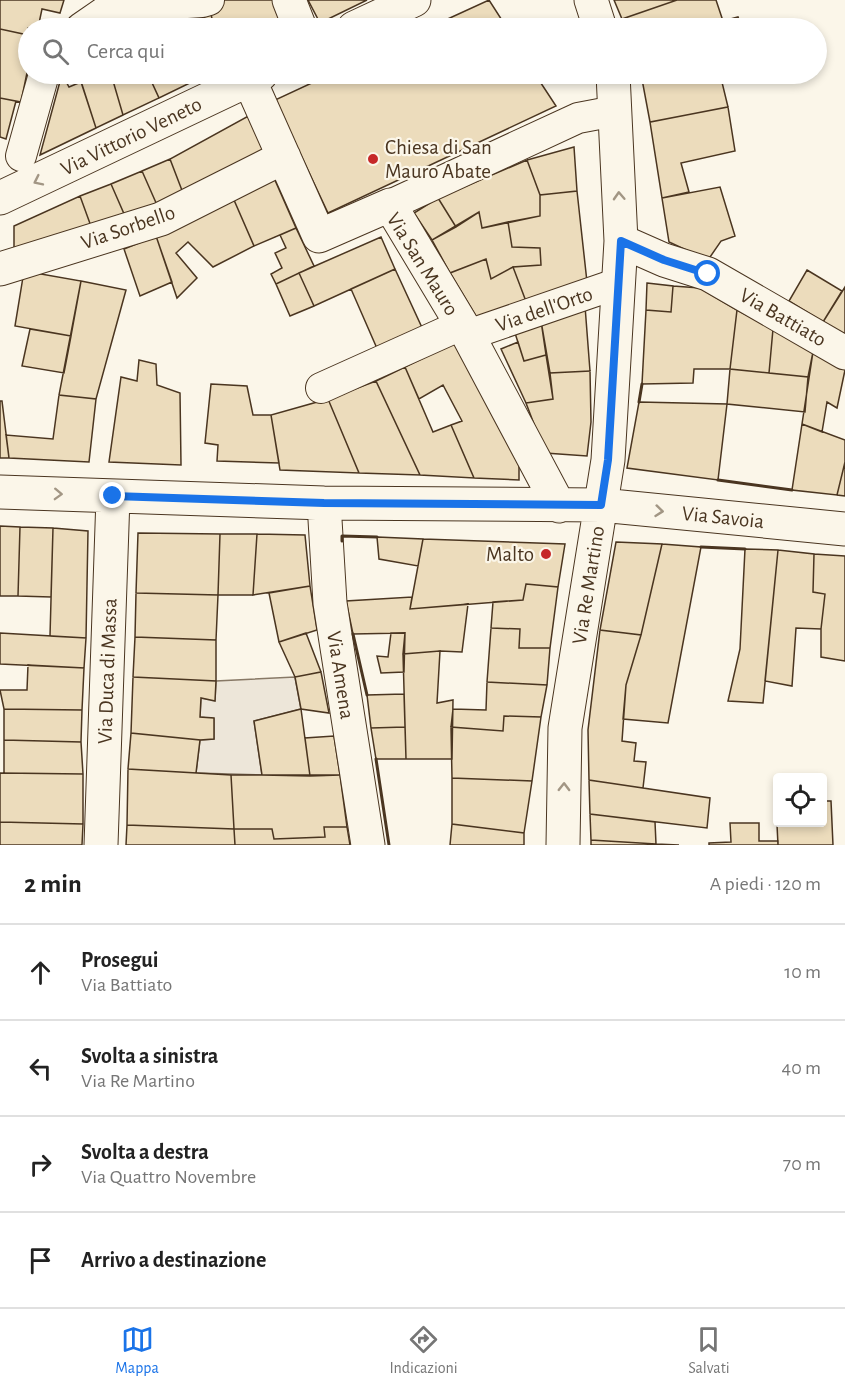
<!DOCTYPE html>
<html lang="it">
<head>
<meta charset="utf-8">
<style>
  body { margin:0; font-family:"Alegreya Sans",sans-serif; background:#f6f6f6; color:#222 }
  .controls { position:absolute; right:18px; bottom:18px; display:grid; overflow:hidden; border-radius:6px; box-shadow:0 3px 9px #0003 }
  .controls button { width:54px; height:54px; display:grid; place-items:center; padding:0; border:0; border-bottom:2px solid #e0e0e0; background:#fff; color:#222; font:30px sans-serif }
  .stop { position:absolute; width:18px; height:18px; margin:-14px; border:4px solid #1a73e8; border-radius:50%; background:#fff }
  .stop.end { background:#1a73e8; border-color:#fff; box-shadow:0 2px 6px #0008 }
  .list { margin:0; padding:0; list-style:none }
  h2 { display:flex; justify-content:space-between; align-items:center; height:78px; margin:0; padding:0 24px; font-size:26px }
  h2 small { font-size:20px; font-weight:400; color:#767676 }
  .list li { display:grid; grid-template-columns:39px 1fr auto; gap:18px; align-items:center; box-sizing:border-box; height:96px; padding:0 24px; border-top:2px solid #e0e0e0 }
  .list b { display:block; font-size:22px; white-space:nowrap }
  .list p { margin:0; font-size:20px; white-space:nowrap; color:#767676 }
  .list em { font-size:20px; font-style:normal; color:#767676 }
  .icon { flex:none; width:33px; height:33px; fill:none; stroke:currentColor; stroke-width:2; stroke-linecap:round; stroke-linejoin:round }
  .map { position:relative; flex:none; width:845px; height:845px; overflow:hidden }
  .search { position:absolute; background:#fff; box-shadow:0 3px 9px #0003; left:18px; right:18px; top:18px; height:66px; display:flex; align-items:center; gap:15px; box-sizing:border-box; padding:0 21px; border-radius:33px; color:#767676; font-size:22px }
  .sheet { height:462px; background:#fff }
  nav { display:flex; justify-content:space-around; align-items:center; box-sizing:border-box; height:84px; border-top:2px solid #e0e0e0; background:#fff; font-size:16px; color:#767676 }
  nav a { display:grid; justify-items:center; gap:3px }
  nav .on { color:#1a73e8 }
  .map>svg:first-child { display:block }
  .green { fill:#ede6d9; stroke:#887966; stroke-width:1.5 }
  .building { fill:#ecdcbc; stroke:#4a3520; stroke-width:1.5 }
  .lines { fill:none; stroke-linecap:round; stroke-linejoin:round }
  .pedestrian-casing { stroke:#4a3520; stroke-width:32 }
  .minor-casing { stroke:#4a3520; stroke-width:35 }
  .pedestrian { stroke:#fbf6e9; stroke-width:30 }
  .minor { stroke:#fbf6e9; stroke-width:33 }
  .wall { stroke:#4a3520; stroke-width:3 }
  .oneway { stroke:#a29684 }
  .route { stroke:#1a73e8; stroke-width:8 }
  .poi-dot { fill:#c62828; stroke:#fbf6e9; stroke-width:2 }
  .labels { text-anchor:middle; stroke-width:4.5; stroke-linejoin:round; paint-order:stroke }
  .street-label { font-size:21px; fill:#4a3520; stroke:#fbf6e9 }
  .poi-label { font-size:21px; fill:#4a3520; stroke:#fbf6e9; text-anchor:start }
</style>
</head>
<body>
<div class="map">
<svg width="845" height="845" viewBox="0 0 845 845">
  <rect width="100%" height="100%" fill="#fbf6e9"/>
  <path class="green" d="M295 677 301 709 254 721 262 775 196 773 200 740 214 739V719L200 717 201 698 215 700 216 681Z"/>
  <path class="building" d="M0 0H64L60 13 42 9 38 28H28V35L0 29Z
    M225 0H274L288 28H214L209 5Z
    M308 0H367L320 23Z
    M489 0 507 28H428Z
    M614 0H677L622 19Z
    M677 0H716L723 21 738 17 742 28H626L622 19Z
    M209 5 214 28H166V18Z
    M151 18H166V28H150Z
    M151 18 150 28H135L137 19Z
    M0 29 28 35V68L21 102 0 98Z
    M62 74 69 87 81 82 96 128 40 155Z
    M84 74H111L123 115 96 128 79 75Z
    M111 74H148L159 98 123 115Z
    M148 74H189L194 81 159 98Z
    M331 74H535L556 106 328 213 275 100Z
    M641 74H720L728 107 650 122Z
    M0 98 16 101 6 139 0 137Z
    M728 107 735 151 681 163 689 192 662 198 650 122Z
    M252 114 269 151 183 193 170 159Z
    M574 147 577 191 540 195 527 160Z
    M170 159 183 193 157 205 142 171Z
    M527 160 540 195V216L482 228 479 212 456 227 438 198Z
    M142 171 157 205 125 216 111 184Z
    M274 178 296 228 254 246 234 200Z
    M111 184 125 216 92 229 80 196Z
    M720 187 735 236 721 241 708 260 669 242 662 198Z
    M577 191 587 282 527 304 513 267 541 265 540 248 512 247 508 222 540 216V195Z
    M80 196 92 229 14 250V226Z
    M438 198 456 227 432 240 414 213Z
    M234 200 254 246 213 267 188 242 176 253 197 278 177 298 156 236Z
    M479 212 482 228 508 222 512 247 540 248 541 265 513 267 491 279 486 259 450 273 432 240Z
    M296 228 314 266 276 284 271 274 282 268 275 253 286 248 280 235Z
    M156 236 172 282 140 296 124 249Z
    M381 237 395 269 314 306 299 273Z
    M486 259 491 279 513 267 527 304 477 318 450 273Z
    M395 269 424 332 379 353 351 289Z
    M807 270 842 291 823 322 789 301Z
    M24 271 81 281 71 336 15 326Z
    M299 273 314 306 290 316 276 284Z
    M81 281 126 290 96 399 59 395Z
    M647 283 673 286 671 312 646 310Z
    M673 286 700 288 737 310 730 369H694L693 383 642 384 646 310 671 312Z
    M845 287V335L823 322Z
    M585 306 590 371 550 373 541 321Z
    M737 310 773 329 769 373 730 369Z
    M541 321 546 355 524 361 514 330Z
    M30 329 71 336 64 373 22 366Z
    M773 329 813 352 808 377 769 373Z
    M455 342 519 458V480L474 478 451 425 462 421 443 385 419 399 405 367Z
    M518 342 524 361 546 355 553 399 526 403 501 349Z
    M813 352 845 370 837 408 827 402 822 432 802 424Z
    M139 360 156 364 157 385 180 393 181 465 109 462 121 377 137 381Z
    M405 367 433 432 451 425 474 478 420 475 376 381Z
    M730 369 808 377 805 412 727 404Z
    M590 371 591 422 587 456 545 453 526 403 553 399 550 373Z
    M376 381 420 475 359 473 328 399Z
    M211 384 247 386 253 415H271L279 463 217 461 218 445 205 443Z
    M59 395 96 399 89 462 9 458 6 435 53 439Z
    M328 399 359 473 280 470 271 415Z
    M0 401H2L9 458H0Z
    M639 402 727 404 718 480 627 468Z
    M802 424 845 440V462L837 495 792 490Z
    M845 462V496L837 495Z
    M0 526 20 527 18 596H0Z
    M20 527 53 528 51 597 18 596Z
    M53 528 88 531 86 638 50 636Z
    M138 533 220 534 218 595 136 593Z
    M220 534H257L253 595H218Z
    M257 534 305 535 310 586 253 595Z
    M377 537 423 539 418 566 379 559Z
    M423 539 565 544 558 587 526 584 523 600 410 609Z
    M616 542 662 544 641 635 600 630Z
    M662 544 701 547 668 723 623 719 626 685 641 635Z
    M745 549 778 550 763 703 728 701 740 649Z
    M778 550 814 554 813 592 825 594 821 629 796 628 792 686 765 681Z
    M814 554 845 556V661L821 657V629L825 594 813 592Z
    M526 584 558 587 550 648H519L520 629 491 628 493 602 523 600Z
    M310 586 317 630 279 642 269 593Z
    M136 593 218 595 216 640 135 637Z
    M412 597 410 609 468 604 462 652 440 651 403 654 405 633 353 634 346 601Z
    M491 628 520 629 519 648H550L547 685 487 682Z
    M600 630 641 635 626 685 622 741 636 743 634 761 646 762 643 788 589 780 588 730Z
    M0 633 86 638 84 668 0 664Z
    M306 633 321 672 295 677 279 642Z
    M391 633H405L404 672 381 673 377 656 388 657Z
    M135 637 216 640V681L133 677Z
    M440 651 437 703 453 700 452 759H406L403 654Z
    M28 665 84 668 82 710 4 709 0 690H27Z
    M321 672 329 713 301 709 295 677Z
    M133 677 216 681 215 701 201 698 200 717 214 718V739L200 740 131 733Z
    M487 682 547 685 541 717 504 716 503 731 451 727 453 709 486 710Z
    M404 694 405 727 371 728 367 695Z
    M4 709 82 710 81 742 4 740Z
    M301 709 310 776 262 775 254 721Z
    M504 716 541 717 532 781 452 778 451 727 503 731Z
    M405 727 406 759H376L371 728Z
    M131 733 200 740 196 773 128 769Z
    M334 736 340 775 310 776 305 738Z
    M4 740 81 742 83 774 4 773Z
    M128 769 231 775 234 829 127 825Z
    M0 773 83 774V824L0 822Z
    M231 775H340L347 827H324L325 837 274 839 272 829H234Z
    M452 778 532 781 524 833 452 824Z
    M589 780 710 798 707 828 590 814Z
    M822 801H831L833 845H778L776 804 778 822H822Z
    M590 814 655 822 656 844 591 840Z
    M0 822 83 824 82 845H0Z
    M730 823H759V841H778V845H709V843L731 842Z
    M452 824 524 833V845H450Z
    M127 825 234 829 235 845H126Z
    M324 827H347L350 845H235L234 829H272L274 839 325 837Z
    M591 840 656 844 679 845H591Z"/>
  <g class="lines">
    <g class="pedestrian-casing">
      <path id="pedestrian" d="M81 28 110 8 202 2 209 0
        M21 156 44 74
        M390 205 578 118 615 111
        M468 335 619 283
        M321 388 461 325"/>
    </g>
    <g class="minor-casing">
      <path id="minor" d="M289 0 300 28
        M591 0 600 28
        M354 28 414 0
        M249 79 319 236 390 205 468 335 559 506
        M0 198 261 74
        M621 241 664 260 708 274 845 353
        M0 269 161 219 284 157
        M0 492 324 503 601 505 845 529
        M324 503 330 603 368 845
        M101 845 113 497
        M563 845 565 728 608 460 621 241 613 74"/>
    </g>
    <use href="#pedestrian" class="pedestrian"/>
    <use href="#minor" class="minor"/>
    <path class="wall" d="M639 402 642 384
      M718 480 792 490
      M342 541V536L377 537
      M701 547 745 549
      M353 634 367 695
      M376 759 389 845"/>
  </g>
  <defs><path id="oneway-chevron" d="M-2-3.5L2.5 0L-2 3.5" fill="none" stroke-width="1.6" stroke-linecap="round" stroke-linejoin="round" transform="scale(1.5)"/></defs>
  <g class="oneway">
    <use href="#oneway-chevron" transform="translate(38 181) rotate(154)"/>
    <use href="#oneway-chevron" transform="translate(619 196) rotate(-93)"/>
    <use href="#oneway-chevron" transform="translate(58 494) rotate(2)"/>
    <use href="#oneway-chevron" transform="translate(659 511) rotate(6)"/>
    <use href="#oneway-chevron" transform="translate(564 787) rotate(-89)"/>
  </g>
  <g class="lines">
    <path class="route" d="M113 496 324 503 601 505 608 460 621 241 664 260 708 274"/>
  </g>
  <g class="poi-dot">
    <circle cx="373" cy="159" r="6"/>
    <circle cx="546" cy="554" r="6"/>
  </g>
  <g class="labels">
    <g class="street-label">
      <text transform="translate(131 136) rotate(-26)" y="7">Via Vittorio Veneto</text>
      <text transform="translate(128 227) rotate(-19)" y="7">Via Sorbello</text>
      <text transform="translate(423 264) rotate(58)" y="7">Via San Mauro</text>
      <text transform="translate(544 309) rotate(-19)" y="7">Via dell'Orto</text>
      <text transform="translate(783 317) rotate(30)" y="7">Via Battiato</text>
      <text transform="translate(723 517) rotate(6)" y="7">Via Savoia</text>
      <text transform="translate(588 585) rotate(-81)" y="7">Via Re Martino</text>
      <text transform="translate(107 671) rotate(-88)" y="7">Via Duca di Massa</text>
      <text transform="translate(341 675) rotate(81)" y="7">Via Amena</text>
    </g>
    <g class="poi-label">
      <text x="385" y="154">Chiesa di San<tspan x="385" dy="24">Mauro Abate</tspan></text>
      <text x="534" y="561" text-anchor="end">Malto</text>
    </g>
  </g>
</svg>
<div class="controls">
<button><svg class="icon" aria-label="locate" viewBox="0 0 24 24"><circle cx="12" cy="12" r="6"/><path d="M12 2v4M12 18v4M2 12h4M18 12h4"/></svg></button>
</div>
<div class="stop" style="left:708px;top:274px"></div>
<div class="stop end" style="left:113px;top:496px"></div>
<div class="search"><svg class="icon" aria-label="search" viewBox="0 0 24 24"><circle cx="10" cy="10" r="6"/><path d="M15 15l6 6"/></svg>Cerca qui</div>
</div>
<section class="sheet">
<h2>2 min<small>A piedi · 120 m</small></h2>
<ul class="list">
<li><svg class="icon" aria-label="ahead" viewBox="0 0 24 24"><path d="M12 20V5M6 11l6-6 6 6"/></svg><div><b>Prosegui</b><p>Via Battiato</p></div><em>10 m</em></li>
<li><svg class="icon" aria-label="left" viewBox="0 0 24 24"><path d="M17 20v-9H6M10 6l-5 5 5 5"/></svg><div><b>Svolta a sinistra</b><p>Via Re Martino</p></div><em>40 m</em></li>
<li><svg class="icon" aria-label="right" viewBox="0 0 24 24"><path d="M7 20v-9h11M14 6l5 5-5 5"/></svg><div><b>Svolta a destra</b><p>Via Quattro Novembre</p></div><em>70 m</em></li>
<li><svg class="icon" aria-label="arrive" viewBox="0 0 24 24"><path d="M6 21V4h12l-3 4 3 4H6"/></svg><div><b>Arrivo a destinazione</b></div></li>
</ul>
</section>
<nav>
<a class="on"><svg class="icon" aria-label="map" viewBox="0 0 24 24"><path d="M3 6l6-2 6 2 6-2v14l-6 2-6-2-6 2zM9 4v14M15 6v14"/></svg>Mappa</a>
<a><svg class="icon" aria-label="directions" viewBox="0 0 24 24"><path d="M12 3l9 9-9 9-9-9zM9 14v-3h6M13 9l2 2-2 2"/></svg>Indicazioni</a>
<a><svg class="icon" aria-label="saved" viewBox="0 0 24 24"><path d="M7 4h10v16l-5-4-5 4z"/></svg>Salvati</a>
</nav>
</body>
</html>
